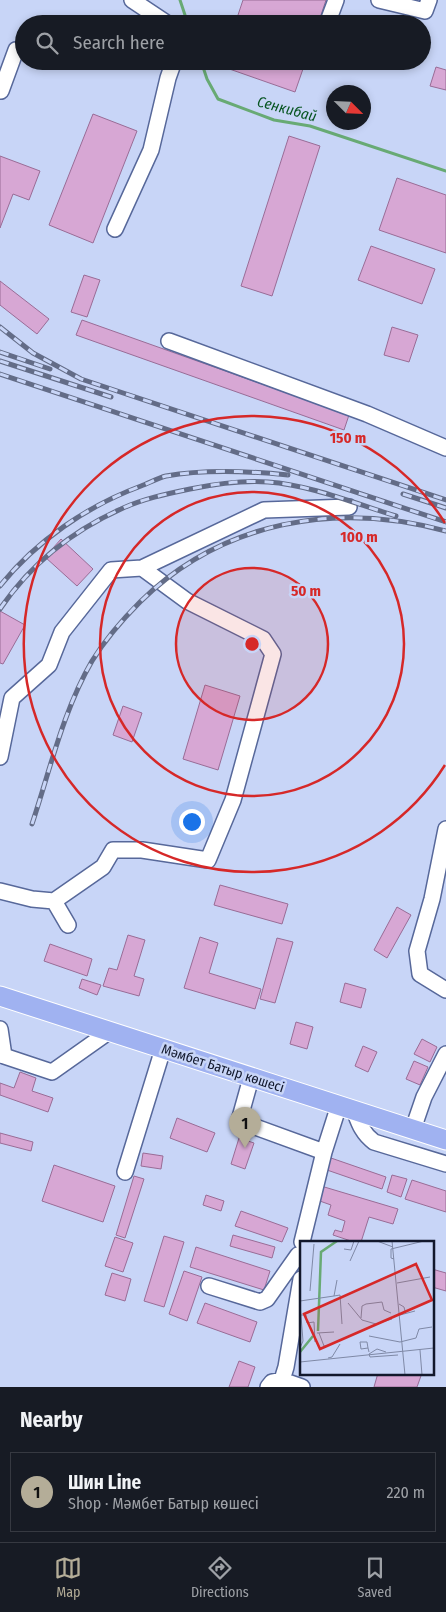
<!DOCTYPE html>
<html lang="en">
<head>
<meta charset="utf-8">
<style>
  body { margin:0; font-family:"Fira Sans Condensed",sans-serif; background:#20242c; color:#f1f3f6 }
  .compass { position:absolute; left:326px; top:85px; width:45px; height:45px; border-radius:50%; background:#171b24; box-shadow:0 2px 8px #0003; rotate:114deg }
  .you { position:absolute; left:191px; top:821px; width:18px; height:18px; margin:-12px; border:4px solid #fff; border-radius:50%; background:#1a73e8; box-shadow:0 0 0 8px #1a73e833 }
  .badge { display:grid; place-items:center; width:32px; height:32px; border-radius:50%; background:#b4ad98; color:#111; font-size:16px; font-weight:700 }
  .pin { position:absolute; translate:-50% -41px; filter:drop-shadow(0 1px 2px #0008) }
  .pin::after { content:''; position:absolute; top:26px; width:18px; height:15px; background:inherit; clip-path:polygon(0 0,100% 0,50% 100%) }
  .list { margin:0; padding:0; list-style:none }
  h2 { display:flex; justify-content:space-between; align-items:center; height:65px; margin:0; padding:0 20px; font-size:21px }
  h2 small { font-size:16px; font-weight:400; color:#9ea1a6 }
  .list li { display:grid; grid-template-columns:32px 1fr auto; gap:15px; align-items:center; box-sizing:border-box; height:80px; margin:0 10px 10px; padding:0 10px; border:1px solid #363941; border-radius:0px }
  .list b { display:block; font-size:19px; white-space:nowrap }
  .list p { margin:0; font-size:16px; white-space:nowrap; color:#9ea1a6 }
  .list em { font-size:16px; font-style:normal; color:#9ea1a6 }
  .icon { flex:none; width:28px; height:28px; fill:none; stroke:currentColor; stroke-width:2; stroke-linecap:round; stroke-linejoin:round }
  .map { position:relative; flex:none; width:446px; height:1387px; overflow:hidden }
  .search { position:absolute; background:#171b24; box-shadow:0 2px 8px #0003; left:15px; right:15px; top:15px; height:55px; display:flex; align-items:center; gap:12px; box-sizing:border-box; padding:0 18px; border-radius:28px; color:#9ea1a6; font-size:19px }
  .sheet { height:155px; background:#171b24 }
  nav { display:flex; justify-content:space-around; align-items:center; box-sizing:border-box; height:70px; border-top:1px solid #363941; background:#171b24; font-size:14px; color:#9ea1a6 }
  nav a { display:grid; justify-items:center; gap:2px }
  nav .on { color:#b4ad98 }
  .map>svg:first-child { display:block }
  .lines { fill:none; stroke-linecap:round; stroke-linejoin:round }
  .stream { stroke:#68aa74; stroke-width:3 }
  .building { fill:#d7a7d4; stroke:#996c96 }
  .minor-casing { stroke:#57689a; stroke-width:18 }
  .major-casing { stroke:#fff; stroke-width:21 }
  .minor { stroke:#fff; stroke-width:15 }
  .major { stroke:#a0b2f1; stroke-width:19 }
  .rail-casing { stroke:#636c87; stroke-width:5 }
  .rail { stroke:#c8d5f7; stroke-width:3; stroke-dasharray:9; stroke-linecap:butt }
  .ring { fill:none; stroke:#d62828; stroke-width:2.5 }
  .labels { text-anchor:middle; stroke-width:5; stroke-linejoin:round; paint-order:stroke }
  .street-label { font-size:14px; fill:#12182c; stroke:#c8d5f7 }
  .water-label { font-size:15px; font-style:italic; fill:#085522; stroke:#c8d5f7 }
  .inset-river { fill:none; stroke:#68aa74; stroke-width:2.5 }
  .inset-road { fill:none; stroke:#7f89a6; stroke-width:1 }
  .view { fill:#d62828; fill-opacity:0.15; stroke:#d62828; stroke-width:2.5 }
  .inset-edge { fill:none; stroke:#12182c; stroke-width:2.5 }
  .centre { fill:#d62828; stroke:#c8d5f7; stroke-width:2.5 }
  .ring-label { font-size:15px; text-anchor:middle; font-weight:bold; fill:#d62828; stroke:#c8d5f7; stroke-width:5; stroke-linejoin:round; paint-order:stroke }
</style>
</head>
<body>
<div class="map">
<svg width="446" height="1387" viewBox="0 0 446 1387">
  <rect width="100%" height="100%" fill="#c8d5f7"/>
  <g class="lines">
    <path class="stream" d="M180 0 188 24
      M201 61 207 79 218 99 274 120 310 126 446 171"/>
  </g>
  <path class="building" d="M243 0H326L318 24H235Z
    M220 61H291L304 66 295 92 218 65Z
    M436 67 446 70V90L430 86Z
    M93 114 137 131 93 243 49 225Z
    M289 136 320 146 272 296 241 286Z
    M0 156 40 171 29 200 13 194 0 228Z
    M397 178 446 195V253L379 230Z
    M371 246 435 269 422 304 358 280Z
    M84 275 100 280 87 317 71 312Z
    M0 281 49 319 37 334 0 305Z
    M82 320 349 415 344 430 76 335Z
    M392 327 418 335 409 362 384 355Z
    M61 539 93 569 77 586 45 557Z
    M0 611 25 625 3 664 0 663Z
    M205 685 240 696 218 770 183 759Z
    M123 706 142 713 132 742 113 735Z
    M220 885 288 904 282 924 214 905Z
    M397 907 411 915 387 958 374 950Z
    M128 935 145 940 134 976 144 979 139 996 103 986 109 968 117 970Z
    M200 937 218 943 209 973 261 989 255 1009 184 988Z
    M277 938 293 942 275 1003 260 999Z
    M50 944 92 959 87 976 44 961Z
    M82 979 101 985 97 995 79 988Z
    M345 983 366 989 361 1008 340 1002Z
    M296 1022 313 1027 307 1049 290 1044Z
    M422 1039 437 1047 430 1062 414 1054Z
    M363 1046 377 1052 368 1072 355 1066Z
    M414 1061 428 1067 420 1085 406 1079Z
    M20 1072 36 1078 32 1091 53 1098 48 1112 0 1095V1083L14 1088Z
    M177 1118 215 1133 207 1152 170 1138Z
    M0 1133 33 1142 31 1151 0 1143Z
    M239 1138 254 1143 245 1169 231 1164Z
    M143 1153 163 1156 161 1169 141 1166Z
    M331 1158 386 1177 382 1189 327 1170Z
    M54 1165 115 1186 103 1222 42 1201Z
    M392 1175 407 1179 401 1197 387 1192Z
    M134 1176 144 1179 125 1238 116 1235Z
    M412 1180 446 1191V1212L405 1199Z
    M321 1186 398 1209 393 1224 369 1217 361 1242H354L333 1235 335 1230 342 1232 345 1221 328 1215 331 1205 317 1200Z
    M206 1195 224 1201 221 1211 203 1205Z
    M241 1211 288 1228 282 1242 235 1226Z
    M233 1235 275 1247 272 1258 230 1246Z
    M164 1236 184 1242 164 1307 144 1301Z
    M115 1237 133 1243 123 1272 105 1266Z
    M196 1247 270 1271 264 1290 190 1267Z
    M432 1269 446 1273V1291L432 1287Z
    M184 1271 202 1277 187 1321 169 1314Z
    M112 1273 131 1279 125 1301 105 1295Z
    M205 1303 257 1322 250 1342 197 1323Z
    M239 1361 255 1367 248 1387H229Z
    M378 1373H422L417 1387H374Z"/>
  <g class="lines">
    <g class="minor-casing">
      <path id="minor" d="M132 0 168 24
        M379 0 425 11 429 0
        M327 24 336 0
        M1 91 16 50H24
        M115 229 151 150 168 78 174 61
        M169 341 367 414 446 448
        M0 757 12 698 49 665 62 632 111 570 142 568 264 510 349 507
        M446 829 432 899 417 951 420 974 446 990
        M0 891 32 899 54 901 68 925
        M54 901 103 867 113 850H142L208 860 233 800 273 654 263 639 187 601 142 568
        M0 1029 4 1056 52 1072 110 1031
        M251 1078 239 1121 324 1152
        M354 1110C359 1123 362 1133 374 1142L446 1164
        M413 1129 424 1097 446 1054
        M125 1172 163 1049
        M302 1242 324 1152 339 1105
        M209 1286 260 1302 267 1299 298 1255
        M282 1380 302 1387
        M268 1387 272 1382 282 1380 286 1367 301 1279"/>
    </g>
    <g class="major-casing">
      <path id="major" d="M0 996 446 1140"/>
    </g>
    <use href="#minor" class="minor"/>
    <use href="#major" class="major"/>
    <g class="rail-casing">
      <path id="rail" d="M0 327 33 353 81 379 446 500
        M0 352 50 369
        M0 361 111 397
        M0 374 446 522
        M403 494 446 508
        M0 586C36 541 87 506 141 486 149 483 158 478 166 476 205 469 248 471 288 475
        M0 609C30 565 72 531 121 509 142 499 166 494 190 489 215 484 242 480 268 482 311 485 356 504 396 516
        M32 824C50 770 63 711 92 661 105 640 122 620 140 602 222 521 336 501 446 531"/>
    </g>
    <use href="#rail" class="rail"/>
  </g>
  <circle cx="252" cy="644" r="76" fill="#d62828" fill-opacity=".12"/>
  <g class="ring">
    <circle cx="252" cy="644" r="76"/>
    <circle cx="252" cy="644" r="152"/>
    <path d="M445 765A228 228 0 1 1 445 523"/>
  </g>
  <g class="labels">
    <g class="street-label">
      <text transform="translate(223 1068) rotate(18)" y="5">Мәмбет Батыр көшесі</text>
    </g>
    <g class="water-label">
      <text transform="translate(287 109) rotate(15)" y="5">Сенкибай</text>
    </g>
  </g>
  <g transform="translate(300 1241)">
    <rect width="134" height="134" fill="#c8d5f7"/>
    <path class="inset-river" d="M18 90 21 11 37 0M0 111 13 95"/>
    <path class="inset-road" d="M77 0 93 6M92 0 105 134M44 8 51 9 54 0M94 18 91 17V8L124 0M50 20 59 0M37 39 34 55 40 54 42 83M97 42 130 36M10 50 14 3M0 60 34 55M0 62 3 100 0 107M48 62 62 79 76 83 92 78M99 63 104 66 105 70 100 73M1 74H6L7 82 14 81 15 101M100 74 115 70M61 77 62 65 66 63 82 61 84 69 91 72M17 92 34 91M19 92 24 105H27M69 95 100 101 116 97 119 88 132 86M68 107 61 108 60 101H67L68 107 69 111M120 109 122 134M86 111 77 108 69 113 70 116 98 114M28 117 32 116 40 103M0 121 134 107"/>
    <path class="view" d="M116 23 132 59 20 108 4 73Z"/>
    <rect width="134" height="134" class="inset-edge"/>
  </g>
  <circle cx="252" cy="644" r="8" class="centre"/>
  <g class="ring-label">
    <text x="348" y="443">150 m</text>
    <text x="359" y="542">100 m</text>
    <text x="306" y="596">50 m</text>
  </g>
</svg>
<svg class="compass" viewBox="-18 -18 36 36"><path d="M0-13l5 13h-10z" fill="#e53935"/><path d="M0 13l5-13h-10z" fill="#9ea1a6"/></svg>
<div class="you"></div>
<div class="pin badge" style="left:245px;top:1148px">1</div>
<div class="search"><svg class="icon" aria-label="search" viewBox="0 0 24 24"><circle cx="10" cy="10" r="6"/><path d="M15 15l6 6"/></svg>Search here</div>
</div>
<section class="sheet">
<h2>Nearby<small></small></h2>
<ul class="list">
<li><span class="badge">1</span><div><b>Шин Line</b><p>Shop · Мәмбет Батыр көшесі</p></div><em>220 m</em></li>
</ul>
</section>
<nav>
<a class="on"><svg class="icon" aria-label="map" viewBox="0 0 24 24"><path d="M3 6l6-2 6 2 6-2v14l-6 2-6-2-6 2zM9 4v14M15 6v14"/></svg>Map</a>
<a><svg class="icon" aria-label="directions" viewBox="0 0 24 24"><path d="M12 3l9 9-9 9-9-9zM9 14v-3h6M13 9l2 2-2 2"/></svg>Directions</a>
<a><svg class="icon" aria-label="saved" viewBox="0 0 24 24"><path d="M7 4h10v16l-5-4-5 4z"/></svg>Saved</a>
</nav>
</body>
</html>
